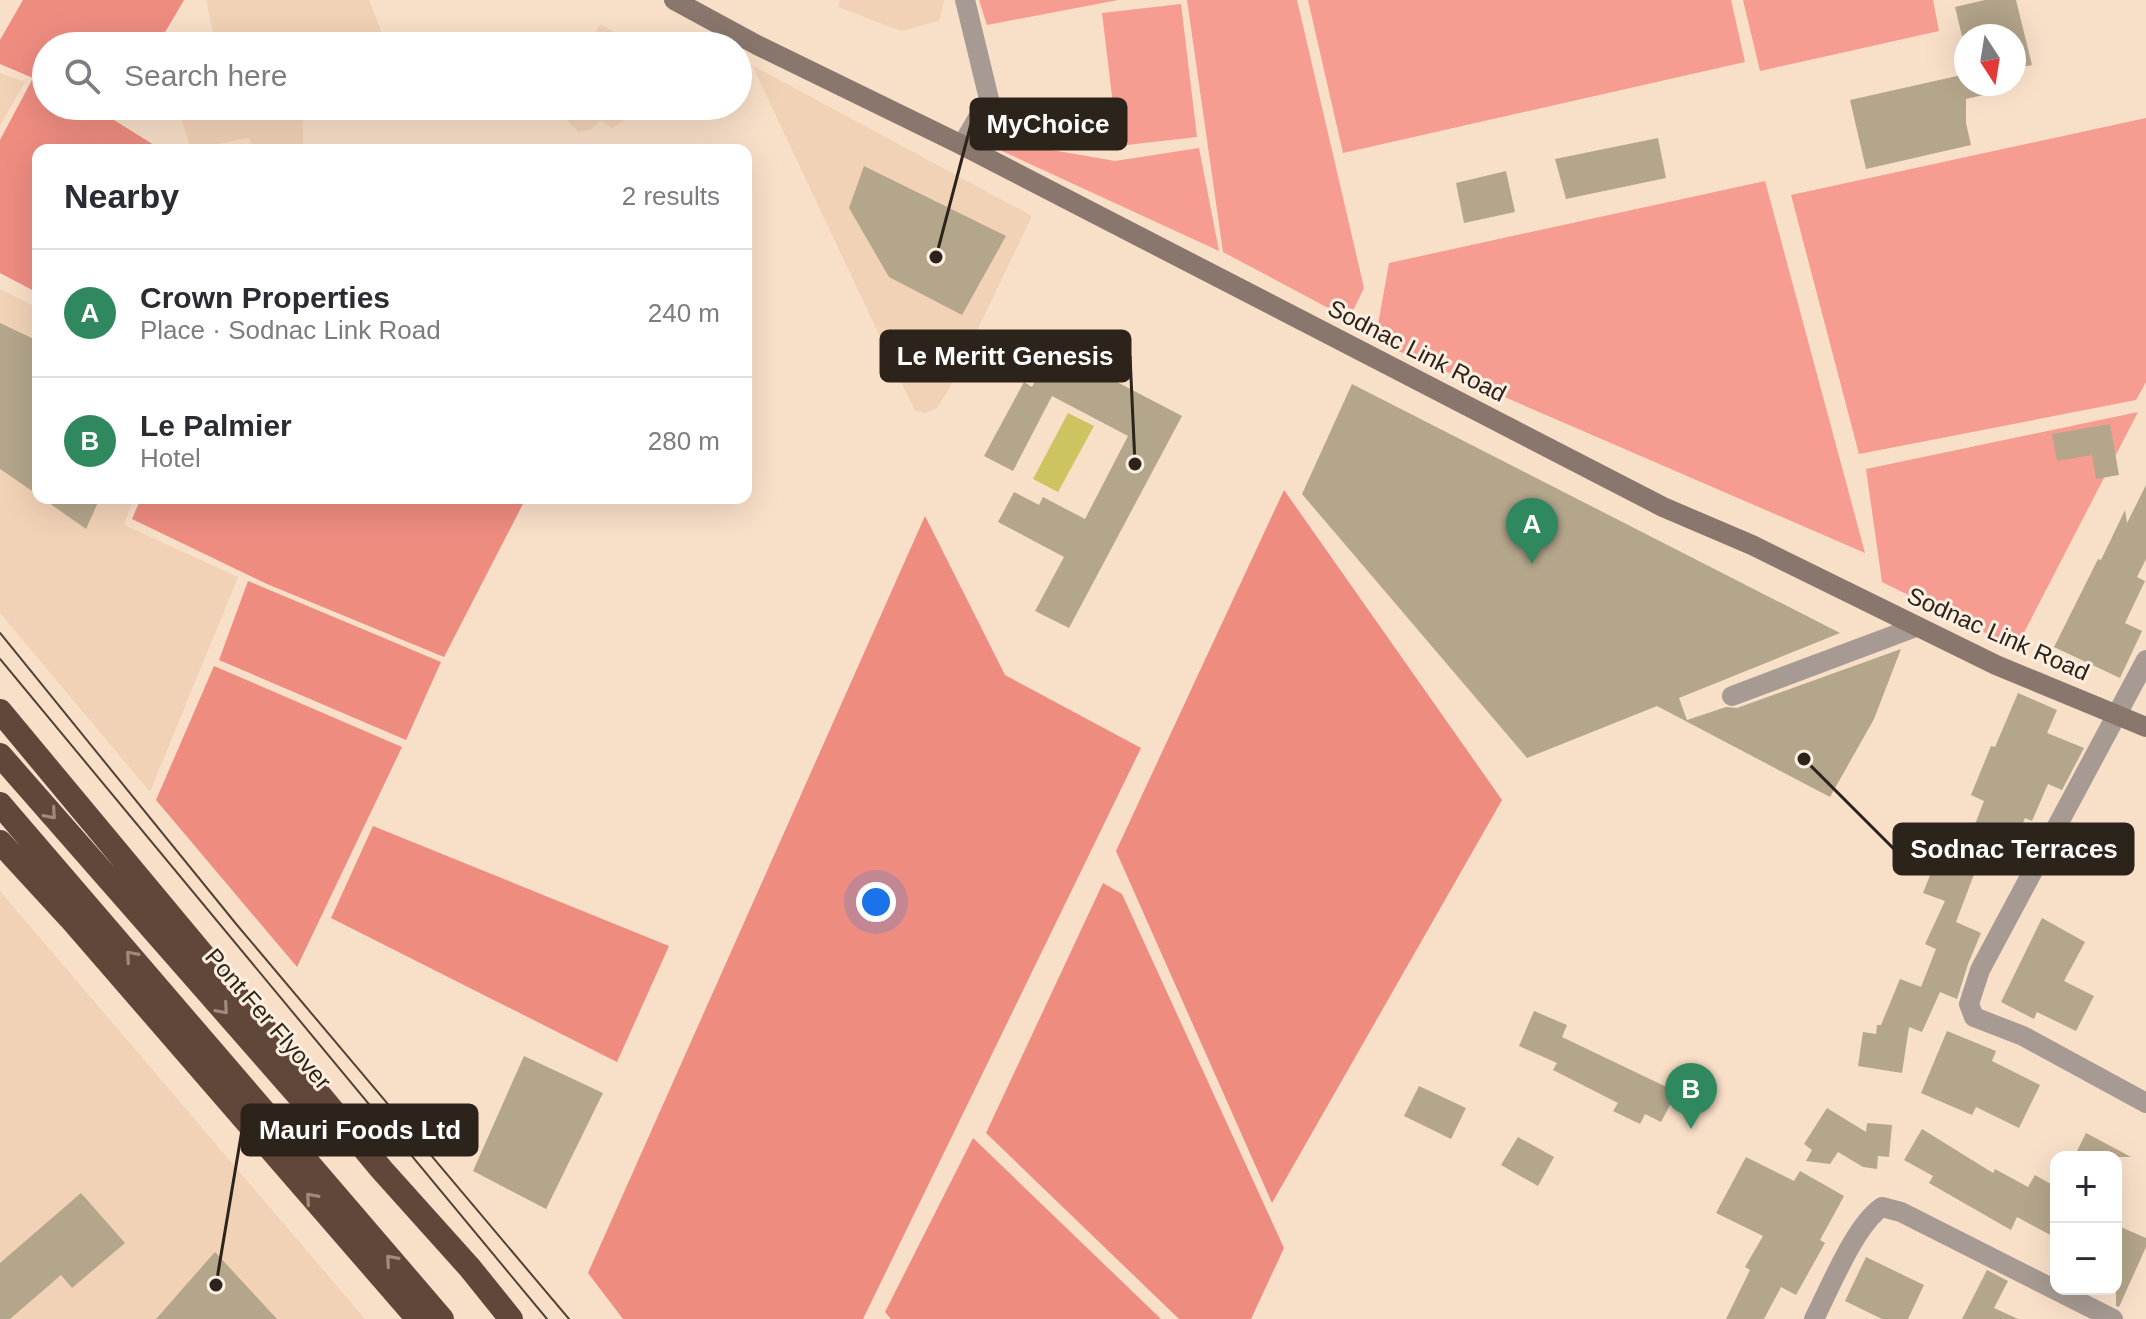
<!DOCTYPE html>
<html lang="en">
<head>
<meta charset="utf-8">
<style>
  body { margin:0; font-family:Helvetica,sans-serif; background:#f7f7f7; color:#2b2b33 }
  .controls { position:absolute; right:24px; bottom:24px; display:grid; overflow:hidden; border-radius:16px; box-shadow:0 8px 32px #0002 }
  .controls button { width:72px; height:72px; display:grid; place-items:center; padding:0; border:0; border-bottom:2px solid #e1e1e2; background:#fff; color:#2b2b33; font:40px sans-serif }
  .compass { position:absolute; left:1954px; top:24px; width:72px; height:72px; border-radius:50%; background:#fff; box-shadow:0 8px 32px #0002; rotate:168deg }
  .you { position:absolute; left:876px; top:902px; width:28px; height:28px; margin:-20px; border:6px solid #fff; border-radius:50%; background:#1a73e8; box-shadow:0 0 0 12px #1a73e833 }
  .badge { display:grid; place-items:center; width:52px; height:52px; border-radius:50%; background:#2f885e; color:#fff; font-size:26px; font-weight:700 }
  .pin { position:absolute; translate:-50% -66px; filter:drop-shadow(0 2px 4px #0008) }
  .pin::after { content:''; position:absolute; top:42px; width:28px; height:24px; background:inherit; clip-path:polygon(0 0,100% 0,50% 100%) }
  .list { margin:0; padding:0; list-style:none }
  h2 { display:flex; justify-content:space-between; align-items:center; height:104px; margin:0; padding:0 32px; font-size:34px }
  h2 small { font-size:26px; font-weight:400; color:#7c7c81 }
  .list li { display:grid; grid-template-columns:52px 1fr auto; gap:24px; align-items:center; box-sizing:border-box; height:128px; padding:0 32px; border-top:2px solid #e1e1e2 }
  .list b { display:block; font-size:30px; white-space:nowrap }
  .list p { margin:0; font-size:26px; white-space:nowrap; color:#7c7c81 }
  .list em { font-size:26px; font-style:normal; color:#7c7c81 }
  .icon { flex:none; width:44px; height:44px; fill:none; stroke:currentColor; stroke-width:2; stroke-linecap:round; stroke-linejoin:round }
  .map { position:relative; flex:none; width:2146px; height:1319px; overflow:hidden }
  .search { position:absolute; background:#fff; box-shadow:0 8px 32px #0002; left:32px; top:32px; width:720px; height:88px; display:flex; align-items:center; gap:20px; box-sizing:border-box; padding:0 28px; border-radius:44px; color:#7c7c81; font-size:30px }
  .panel { position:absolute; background:#fff; box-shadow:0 8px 32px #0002; left:32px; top:144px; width:720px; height:360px; border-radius:16px }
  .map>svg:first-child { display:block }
  .built { fill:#f1d2b6 }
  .green { fill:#f79c91 }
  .forest { fill:#ee8c80 }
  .water { fill:#cec361 }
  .building { fill:#b4a68b }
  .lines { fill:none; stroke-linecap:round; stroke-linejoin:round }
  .street { stroke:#a79a93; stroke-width:20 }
  .secondary { stroke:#89766d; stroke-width:20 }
  .highway { stroke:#61473a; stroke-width:24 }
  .tram { stroke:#4f4338; stroke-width:2 }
  .oneway { stroke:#a08a7d }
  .labels { text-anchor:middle; stroke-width:6; stroke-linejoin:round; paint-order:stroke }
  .street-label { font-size:24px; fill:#2c231a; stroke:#feefe1 }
  .leader { fill:none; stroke:#2c231a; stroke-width:3 }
  .callout-dot { fill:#2c231a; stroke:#feefe1; stroke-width:3 }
  .callout { fill:#2c231a; stroke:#2c231a; stroke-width:3 }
  .callout-label { font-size:26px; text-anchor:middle; font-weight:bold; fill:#fff }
</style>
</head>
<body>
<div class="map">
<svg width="2146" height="1319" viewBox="0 0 2146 1319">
  <rect width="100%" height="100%" fill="#f8dfc8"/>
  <path class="built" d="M206 0H369L387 46H216Z
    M840 0H944L939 21 901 31 838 7Z
    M600 24 640 46H587Z
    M752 65 1032 216 949 389 937 408 926 413 915 411Z
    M0 73 25 82 0 126Z
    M177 106H314L303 110V150H254L249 138 191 149Z
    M570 106H636L631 116 612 128 600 120 592 129 579 132 568 122Z
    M0 289 38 308V498H134L124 525 238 577 150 792 0 613Z
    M0 891 365 1319H0Z"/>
  <path class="green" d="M979 0H1118L987 25Z
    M1187 0H1297L1364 288 1349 319 1223 252Z
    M1308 0H1731L1745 62 1343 153Z
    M1743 0H1933L1939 31 1760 71Z
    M1181 4 1197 137 1118 146 1102 13Z
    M2146 118V382L2136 400 1859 454 1791 195Z
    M1011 126 1052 150 1115 161 1199 148 1219 251 1002 151Z
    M1765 181 1865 553 1375 341 1389 263Z
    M2138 412 2016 648 1882 582 1866 469Z"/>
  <path class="forest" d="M23 0H184L157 46H46V106H121L114 120 162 150H38V293L0 273V140L33 78 0 64V40Z
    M1284 490 1502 800 1272 1203 1116 851Z
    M141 498H526L444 657 267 584 132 519Z
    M925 516 1005 675 1141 748 863 1319H623L588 1273Z
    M248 581 441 662 406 740 219 660Z
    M214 666 402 747 297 967 156 800Z
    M373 826 669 946 617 1062 331 918Z
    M1103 883 1122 894 1284 1248 1251 1319H1179L986 1133Z
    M973 1138 1161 1319H891L885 1312Z"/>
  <path class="water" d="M1068 413 1094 426 1058 492 1033 479Z"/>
  <path class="building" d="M1985 0H2016L2032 65 2014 69V36H1962L1955 7Z
    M1966 74V84H2000L2001 91 1966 99V123L1971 145 1866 169 1850 100Z
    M1658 138 1666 178 1566 199 1555 159Z
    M864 166 1006 236 962 315 889 277 849 208Z
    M1506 171 1515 212 1464 223 1456 183Z
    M0 323 38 341V495L0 469Z
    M1052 348 1182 416 1069 628 1035 611 1064 557 998 522 1014 492 1039 505 1043 497 1085 519 1128 436 1052 396 1013 471 984 456 1024 382 1032 387Z
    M1352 384 1840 633 1679 698 1687 720 1726 707 1737 708 1901 649 1874 719 1830 797 1657 706 1527 758 1302 494Z
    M2110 424 2119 475 2096 479 2092 455 2057 461 2052 434Z
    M2146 485V559L2137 577 2145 581 2125 623 2142 631 2120 678 2054 647 2098 559 2101 560 2125 510 2127 523Z
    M42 498H100L86 529Z
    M2018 693 2057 710 2047 733 2084 748 2062 790 2048 784 2032 821 2025 818 2004 871 1979 861 1956 922 1981 933 1968 964 1957 999 1940 992 1922 1032 1909 1027 1902 1073 1858 1066 1863 1032 1876 1034 1877 1025H1881L1900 979 1921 987 1936 949 1925 944 1945 901 1923 893 1936 860 1958 868 1984 801 1971 795 1991 746 1995 747Z
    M2042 918 2085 942 2064 981 2094 996 2076 1031 2037 1012 2034 1019 2001 1002Z
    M1534 1011 1567 1025 1562 1037 1677 1092 1661 1122 1645 1114 1640 1124 1613 1111 1618 1103 1553 1070 1557 1063 1519 1046Z
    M1947 1031 1996 1051 1992 1061 2040 1085 2019 1128 1976 1107 1972 1115 1921 1093Z
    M524 1056 603 1093 546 1209 473 1171Z
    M1419 1086 1466 1108 1451 1139 1404 1116Z
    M1827 1108 1866 1132 1867 1123 1892 1125 1889 1157 1878 1156 1877 1169 1863 1167 1838 1152 1830 1164 1806 1161 1812 1150 1804 1144Z
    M1922 1129 1993 1173 1995 1169 2028 1187 2035 1175 2056 1187V1238L2017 1217 2011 1230 1929 1183 1933 1176 1904 1160Z
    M2086 1133 2131 1157H2074Z
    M1518 1137 1554 1157 1538 1186 1501 1165Z
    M1746 1157 1794 1181 1800 1171 1844 1196 1820 1240 1825 1243 1796 1295 1781 1287 1764 1319H1726L1750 1270 1745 1267 1763 1236 1716 1213Z
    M81 1193 125 1243 72 1288 61 1275 10 1319H0V1263Z
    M2116 1225 2146 1238V1247L2119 1307 2116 1306Z
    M215 1252 277 1319H156Z
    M1866 1257 1924 1285 1908 1319H1882L1845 1301Z
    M1987 1270 2008 1281 1994 1308 2018 1319H1962Z"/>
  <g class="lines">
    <path class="street" d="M962 145 989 99 965 0
      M2146 660 1980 970 1969 1004 1974 1017 2023 1036 2146 1103
      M1732 696 1916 627
      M1814 1319C1830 1288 1855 1225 1882 1207L1901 1212 2113 1319"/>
    <path class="secondary" d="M674 0 757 45 962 145 1663 507 1752 545 1996 665 2146 727"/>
    <path class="highway" d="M0 711 382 1170 470 1268 511 1319
      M0 755 320 1120
      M0 804 442 1319
      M0 842 70 918 418 1319"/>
    <path class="tram" d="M0 633 237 925 569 1319
      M0 659 547 1319"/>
  </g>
  <defs><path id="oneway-chevron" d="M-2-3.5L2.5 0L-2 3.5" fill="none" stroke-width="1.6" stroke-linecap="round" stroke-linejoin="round" transform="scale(2)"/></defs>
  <g class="oneway">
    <use href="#oneway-chevron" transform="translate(51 814) rotate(49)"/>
    <use href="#oneway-chevron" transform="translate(131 956) rotate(-131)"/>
    <use href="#oneway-chevron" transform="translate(223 1009) rotate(49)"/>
    <use href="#oneway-chevron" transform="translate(311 1198) rotate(-131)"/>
    <use href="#oneway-chevron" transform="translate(391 1260) rotate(-131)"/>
  </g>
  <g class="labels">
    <g class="street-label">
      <text transform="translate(1417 351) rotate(27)" y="8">Sodnac Link Road</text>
      <text transform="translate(1998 634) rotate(24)" y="8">Sodnac Link Road</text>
      <text transform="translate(268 1019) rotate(49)" y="8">Pont Fer Flyover</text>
    </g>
  </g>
  <path class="leader" d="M936 257L971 124M1135 464L1130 356M1804 759L1894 849M216 1285L242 1130"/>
  <g class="callout-dot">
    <circle cx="936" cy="257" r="8"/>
    <circle cx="1135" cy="464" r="8"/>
    <circle cx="1804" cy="759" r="8"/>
    <circle cx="216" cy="1285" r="8"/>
  </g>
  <g class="callout">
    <rect x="971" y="99" width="155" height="50" rx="8"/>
    <rect x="881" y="331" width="249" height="50" rx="8"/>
    <rect x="1894" y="824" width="239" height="50" rx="8"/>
    <rect x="242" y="1105" width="235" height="50" rx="8"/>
  </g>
  <g class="callout-label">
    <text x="1048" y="133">MyChoice</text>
    <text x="1005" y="365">Le Meritt Genesis</text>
    <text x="2014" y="858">Sodnac Terraces</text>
    <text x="360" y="1139">Mauri Foods Ltd</text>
  </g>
</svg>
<div class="controls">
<button>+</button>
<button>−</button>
</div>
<svg class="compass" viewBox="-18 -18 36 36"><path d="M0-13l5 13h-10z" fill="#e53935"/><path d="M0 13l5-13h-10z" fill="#7c7c81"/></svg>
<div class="you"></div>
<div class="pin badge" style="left:1532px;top:564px">A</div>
<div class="pin badge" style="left:1691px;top:1129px">B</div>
<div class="search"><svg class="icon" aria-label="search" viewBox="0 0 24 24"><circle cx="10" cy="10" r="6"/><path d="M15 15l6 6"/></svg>Search here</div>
<section class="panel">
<h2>Nearby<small>2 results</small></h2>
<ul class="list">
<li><span class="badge">A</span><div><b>Crown Properties</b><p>Place · Sodnac Link Road</p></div><em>240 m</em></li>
<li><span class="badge">B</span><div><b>Le Palmier</b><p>Hotel</p></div><em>280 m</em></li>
</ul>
</section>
</div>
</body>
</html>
